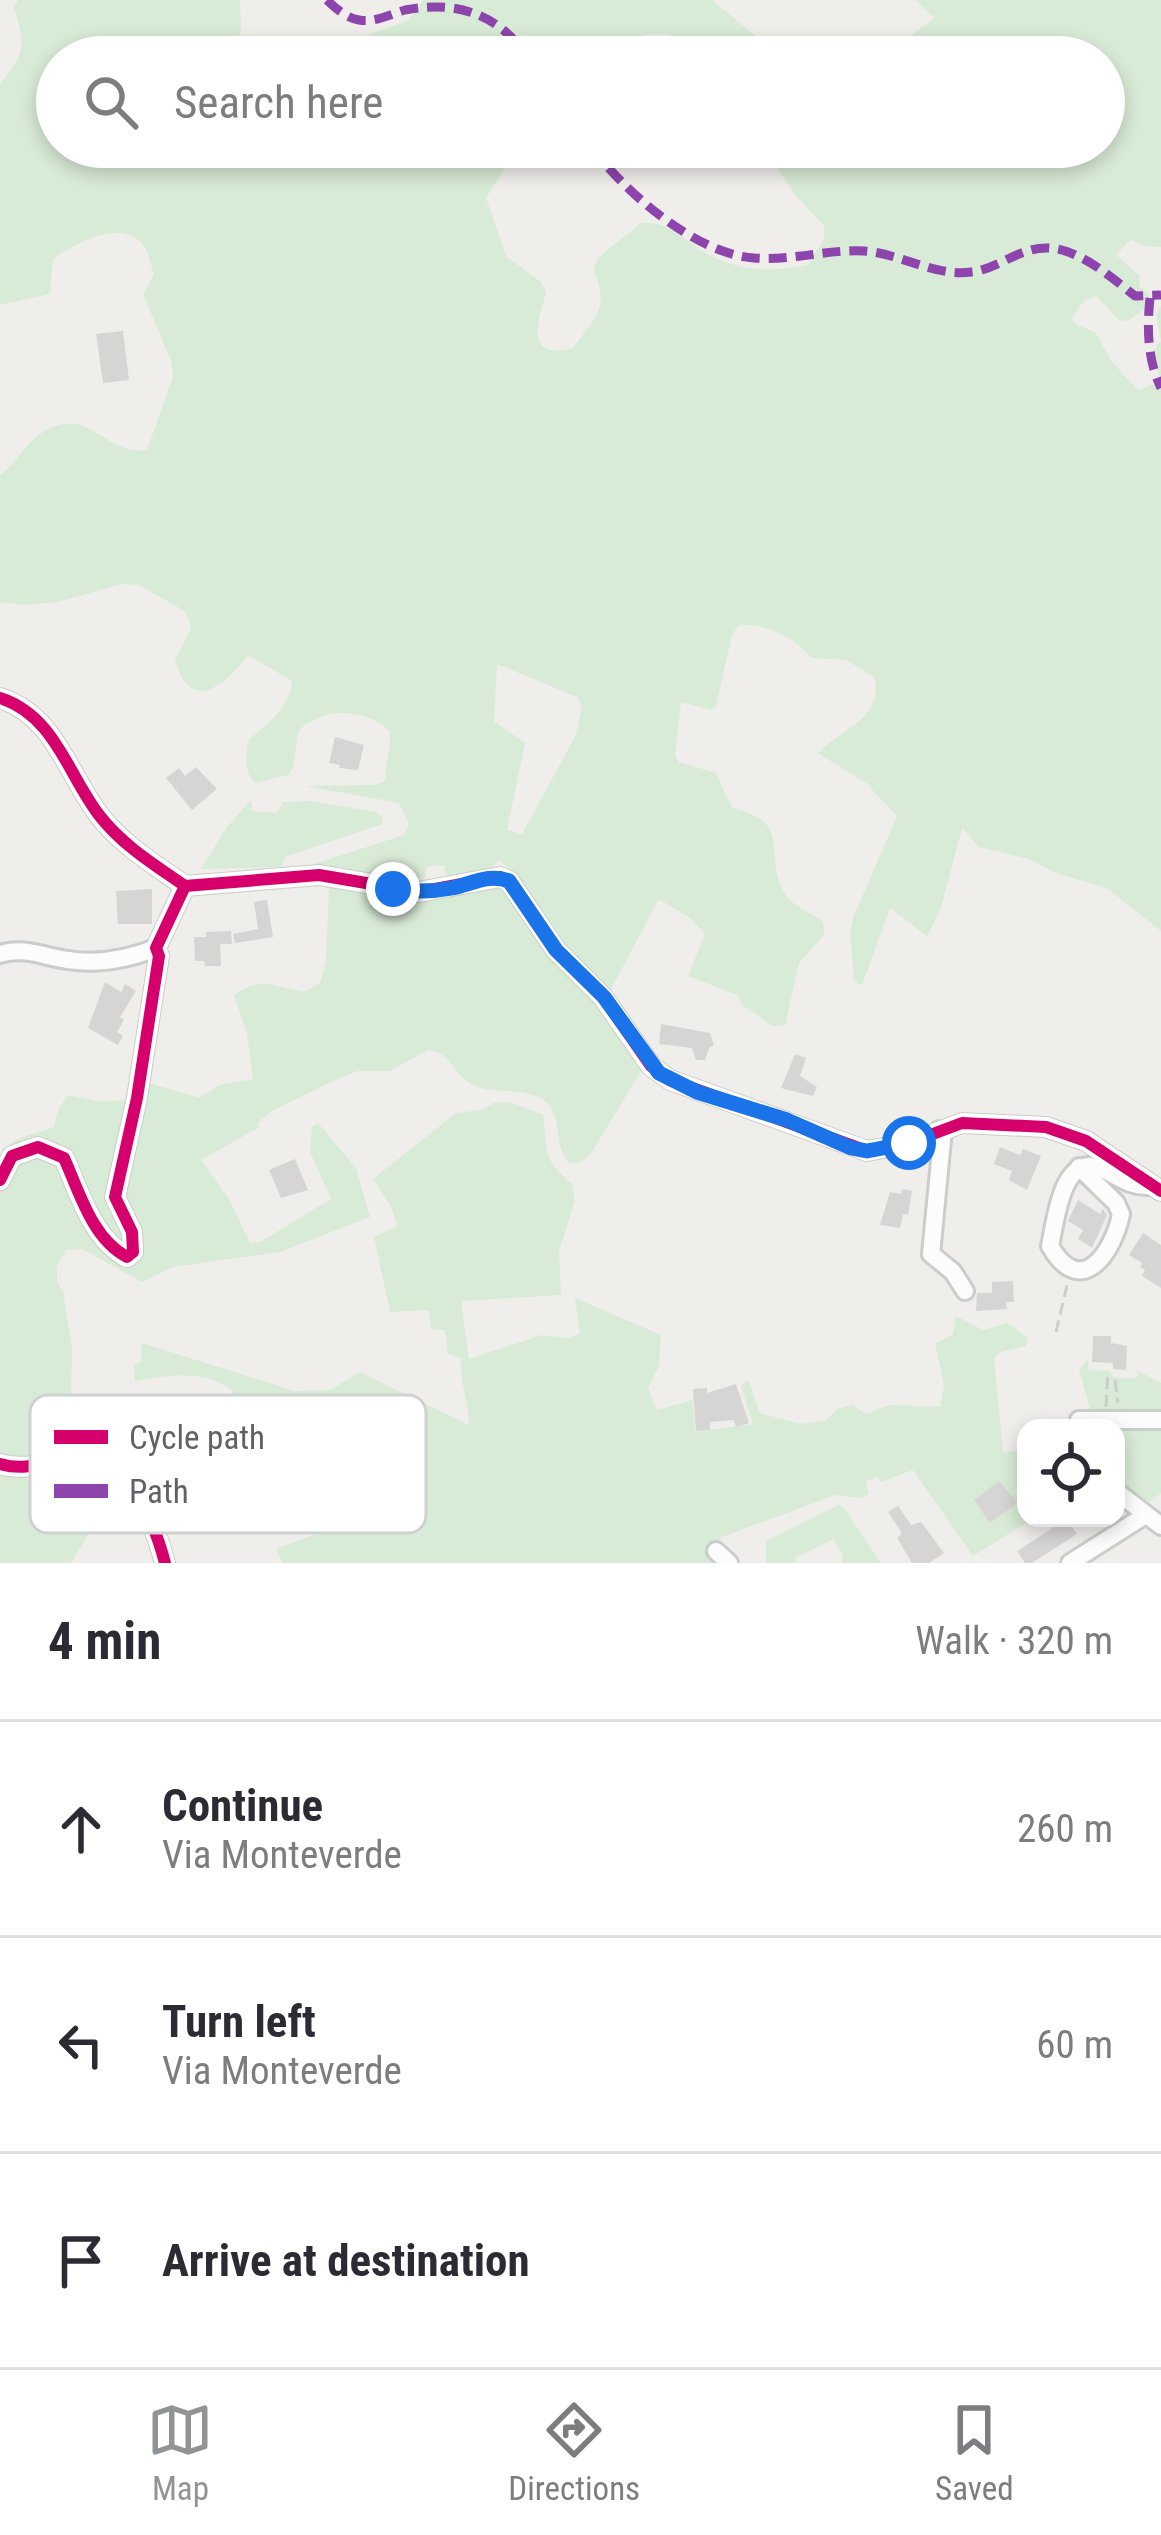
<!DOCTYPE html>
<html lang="en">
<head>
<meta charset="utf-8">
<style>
  body { margin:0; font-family:"Roboto Condensed",sans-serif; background:#f7f7f7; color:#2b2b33 }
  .controls { position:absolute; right:36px; bottom:36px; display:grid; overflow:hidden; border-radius:24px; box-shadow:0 6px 18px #0003 }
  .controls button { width:108px; height:108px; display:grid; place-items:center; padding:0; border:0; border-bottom:3px solid #e1e1e2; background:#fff; color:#2b2b33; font:60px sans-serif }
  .stop { position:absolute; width:36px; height:36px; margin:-27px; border:9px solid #1a73e8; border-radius:50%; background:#fff }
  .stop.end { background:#1a73e8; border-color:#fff; box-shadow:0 3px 12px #0008 }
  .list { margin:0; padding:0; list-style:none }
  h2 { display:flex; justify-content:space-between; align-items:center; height:156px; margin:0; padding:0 48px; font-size:51px }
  h2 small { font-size:39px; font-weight:400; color:#7c7c81 }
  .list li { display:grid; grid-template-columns:78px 1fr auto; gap:36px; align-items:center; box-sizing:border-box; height:216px; padding:0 48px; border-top:3px solid #e1e1e2 }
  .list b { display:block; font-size:45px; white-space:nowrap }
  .list p { margin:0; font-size:39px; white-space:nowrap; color:#7c7c81 }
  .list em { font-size:39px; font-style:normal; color:#7c7c81 }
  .icon { flex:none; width:66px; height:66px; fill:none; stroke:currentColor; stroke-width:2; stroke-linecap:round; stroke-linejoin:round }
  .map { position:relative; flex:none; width:1161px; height:1563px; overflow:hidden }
  .search { position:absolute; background:#fff; box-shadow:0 6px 18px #0003; left:36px; right:36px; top:36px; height:132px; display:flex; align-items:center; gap:30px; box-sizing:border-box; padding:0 42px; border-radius:66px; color:#7c7c81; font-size:45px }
  .sheet { height:804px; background:#fff }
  nav { display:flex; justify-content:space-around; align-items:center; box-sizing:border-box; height:168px; border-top:3px solid #e1e1e2; background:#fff; font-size:33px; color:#7c7c81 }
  nav a { display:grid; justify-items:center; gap:6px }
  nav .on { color:#919496 }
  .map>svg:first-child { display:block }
  .green { fill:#d8ebd6; fill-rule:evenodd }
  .building { fill:#d6d5d3 }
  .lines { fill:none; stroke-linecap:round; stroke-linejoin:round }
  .minor-casing { stroke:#cbcccc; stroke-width:22 }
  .path { stroke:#cacfcc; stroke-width:3; stroke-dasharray:12 6; stroke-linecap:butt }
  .minor { stroke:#fdfcfc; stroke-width:16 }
  .quiet { stroke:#8e44ad; stroke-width:9; stroke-dasharray:18 9; stroke-linecap:butt }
  .cycleway-casing { stroke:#fff; stroke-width:20 }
  .cycleway { stroke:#d6006c; stroke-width:12 }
  .route { stroke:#1a73e8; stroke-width:15 }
  .key { fill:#fff; stroke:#cfd0d2; stroke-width:3 }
  .key-label { font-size:33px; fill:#5f6368 }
</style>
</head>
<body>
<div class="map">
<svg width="1161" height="1563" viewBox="0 0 1161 1563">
  <rect width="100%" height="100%" fill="#efeeea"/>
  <path class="green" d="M18 0H240L241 29 233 57H57V147H519L486 198 506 256 541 282 546 293C538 321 523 361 573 348 596 316 610 309 593 269L599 257 641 223C668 221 681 238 702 251 734 271 772 273 808 265L824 239V226L797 197 762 147H1104V57H903C904 36 919 30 934 18L916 0H1161V247L1142 246 1131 239 1116 255 1140 276 1139 286 1148 293 1151 305 1127 321 1119 320 1096 296 1084 301 1071 319 1077 325 1095 332 1112 362 1138 390 1160 382 1153 351 1161 341 1156 315 1161 306V931L1107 888 1056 873 1029 859 979 847 962 828 940 911 927 936 890 908 862 985 854 982 850 932 853 918 897 816 866 783 818 753C844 727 882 719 875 678L846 660 812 658C795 638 767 623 739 625L732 635 716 706 711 710 681 702 675 756 679 762 716 773 732 808C795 823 762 852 784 892 793 908 810 911 823 922L824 935 799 963 785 1025 772 1026 741 1004 739 996 688 976 705 934 690 918 659 899 609 993 575 957 515 873 499 860 491 868 447 877 444 865 426 867 425 877C387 882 347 867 308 866L404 835 409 824 399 803 305 786 375 785 386 781C385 762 391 749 390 732 366 707 322 707 298 731L293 768 288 775 255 783C243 772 246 753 249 739 268 725 291 705 292 681L248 655C226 684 191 716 175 660L191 628 186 612 139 585 122 584 57 602 23 605 0 602V475C16 464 24 445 40 434 88 401 103 456 147 450L173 377 171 361 143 294 154 275C151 266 149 253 144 246 123 217 73 243 53 260L50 294 0 305V84C27 51 25 47 14 7ZM497 664 577 697 582 705 576 735 522 834 507 830 525 743 494 721Z
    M423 0H712L781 57H704C679 26 635 26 610 57H352C365 29 382 31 409 20Z
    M251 800 252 811 277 813 283 802 310 801 377 812 383 818 382 824 285 857 281 867 201 869 227 827Z
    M487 883 504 888 594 997 643 1068 590 1155 576 1164 568 1162C555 1145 561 1124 551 1108 537 1084 491 1096 471 1084 453 1073 451 1053 428 1050L390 1071H358L337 1079 272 1111 257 1123 258 1128 201 1160 229 1199 250 1243 260 1242 331 1199 310 1152 312 1127 318 1123 356 1168 370 1217 280 1252 173 1267 142 1282 82 1249 66 1250 57 1266V1283L63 1291 72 1349 71 1401 89 1432 136 1490 100 1516 71 1563H0V1156C13 1134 33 1136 54 1127L58 1110 68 1095 103 1102 137 1098 146 1082 199 1098 219 1085 253 1079 247 1033 234 995C263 976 273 986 304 992L320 983 326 961 329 886C390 896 429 904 487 883Z
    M496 1102 513 1103 543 1115C549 1156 540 1155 572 1184L575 1201 559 1251 561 1295 461 1301 469 1359 542 1335 568 1338 580 1334 575 1298 661 1335 659 1366 648 1388 657 1410 693 1400 695 1432 753 1424 741 1386 748 1380 760 1413 800 1424 825 1421 837 1409 853 1405 866 1414 889 1405 940 1407 944 1385 935 1344 953 1334 956 1316 983 1330 1007 1323 1028 1338 1026 1346 1001 1352 994 1358 1003 1453 1026 1449V1518H1034L973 1556 913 1470 881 1482 877 1477 865 1481 869 1494 860 1498 835 1495 722 1537 710 1554 721 1563H283L276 1551 278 1548 328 1530 383 1501C386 1484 378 1472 368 1458 333 1404 270 1435 223 1455L210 1434V1417L225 1407 233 1391C209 1369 164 1375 135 1381L134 1365 141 1362 142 1343 295 1391 330 1390 360 1372 469 1425C469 1402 459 1381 461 1358L448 1354 445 1330H431L429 1310 390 1312 374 1237 397 1226 392 1208 373 1179 456 1113 481 1110Z
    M1088 1359V1370L1110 1371 1114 1378H1137L1138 1371 1161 1383V1412L1091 1413 1079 1369Z
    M1116 1430 1161 1431V1493L1144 1506 1116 1483Z
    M838 1505 844 1508 881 1563H842L843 1556 833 1539 795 1558 797 1563H766V1541Z"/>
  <path class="building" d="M123 331 129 380 103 383 96 334Z
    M335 737 364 745 358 770 339 768 340 765 329 763Z
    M196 767 217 789 192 810 166 778 179 768 185 776Z
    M152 889V924H118L116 891Z
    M267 900 273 937 235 943 233 934 258 929 254 902Z
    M231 931 232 944H220L221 966H205L204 961H195L194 937H206V932Z
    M105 982 121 992 125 984 136 991 120 1017 124 1020 117 1032 123 1036 118 1045 88 1028Z
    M661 1024 710 1033 714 1045 709 1048 705 1060H696L692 1048 659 1044Z
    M795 1054 806 1058 800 1076 817 1087 813 1096 781 1088Z
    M1000 1147 1020 1155 1023 1149 1041 1156 1027 1190 1009 1180 1012 1171 994 1164Z
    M295 1159 308 1190 281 1198 269 1170Z
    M902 1189 912 1191 908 1215 903 1214 900 1228 880 1225 890 1192 901 1194Z
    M1078 1200 1100 1214 1103 1209 1107 1215 1092 1248 1078 1239 1083 1230 1068 1221Z
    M1143 1233 1161 1245V1288L1142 1276 1145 1270 1140 1267 1142 1263 1129 1255Z
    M1013 1281 1014 1302H1006L1007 1309 976 1311 977 1293H992V1282Z
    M1093 1336H1111V1343L1127 1346 1126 1370 1113 1369V1363L1092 1362Z
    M736 1384 749 1423 736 1427 734 1420 710 1422V1430L696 1431 693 1389 707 1388V1393Z
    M999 1481 1018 1503 990 1523 974 1500Z
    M898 1506 911 1525 921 1522 944 1553 929 1563H912L897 1538 902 1533 888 1512Z
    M1067 1519 1077 1534 1032 1563H1025L1017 1551Z"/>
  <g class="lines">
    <g class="minor-casing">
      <path id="minor" d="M0 698C55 716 67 773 99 815 122 845 155 865 185 886L319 875 419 892 500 877 509 881 556 950 603 997 651 1066 670 1080 867 1151 909 1143 962 1123 1046 1127 1086 1141 1161 1191
        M0 954C24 946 44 957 68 960 99 965 128 959 156 948
        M939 1130 942 1140 931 1254 953 1272 965 1291
        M1079 1167 1116 1203 1121 1214C1113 1253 1081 1300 1050 1246 1056 1219 1062 1151 1102 1169 1118 1176 1130 1187 1148 1186
        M0 1180 12 1156 38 1147 64 1158C79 1191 92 1239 127 1257L133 1252 132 1232 115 1197 137 1098 159 956 156 948 185 886
        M1079 1420H1161
        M0 1464C32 1474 62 1454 93 1459 133 1466 156 1529 165 1563
        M1116 1491 1161 1526
        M716 1551 729 1563
        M1070 1563 1144 1516"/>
    </g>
    <path class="path" d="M1056 1332 1068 1281
      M1115 1380 1118 1403
      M1106 1407 1108 1372"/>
    <use href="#minor" class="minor"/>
    <path class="quiet" d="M327 0C336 9 347 18 359 20 374 23 391 14 405 10 457 0 498 14 528 57
      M592 147C624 192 696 254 754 258 791 261 828 249 864 251 899 253 935 277 971 272 992 270 1011 255 1031 250 1069 239 1107 274 1135 296L1161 295
      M1150 298C1147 327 1147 359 1161 388"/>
    <g class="cycleway-casing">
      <path id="cycleway" d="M0 698C55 716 67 773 99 815 122 845 155 865 185 886L319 875 419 892 500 877 509 881 556 950 603 997 651 1066 670 1080 867 1151 909 1143 962 1123 1046 1127 1086 1141 1161 1191
        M0 1180 12 1156 38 1147 64 1158C79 1191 92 1239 127 1257L133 1252 132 1232 115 1197 137 1098 159 956 156 948 185 886
        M0 1464C32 1474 62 1454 93 1459 133 1466 156 1529 165 1563"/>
    </g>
    <use href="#cycleway" class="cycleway"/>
  </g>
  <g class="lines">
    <path class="route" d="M393 889C413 892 432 892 452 888 472 884 489 873 509 881L556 950 604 997 659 1073 697 1092 787 1120 851 1148 867 1151 909 1143"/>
  </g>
  <rect x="30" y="1395" width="396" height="138" rx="18" class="key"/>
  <rect x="54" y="1430" width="54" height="14" fill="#d6006c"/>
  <rect x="54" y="1484" width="54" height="14" fill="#8e44ad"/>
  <g class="key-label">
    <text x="129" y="1449">Cycle path</text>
    <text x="129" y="1503">Path</text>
  </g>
</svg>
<div class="controls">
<button><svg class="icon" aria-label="locate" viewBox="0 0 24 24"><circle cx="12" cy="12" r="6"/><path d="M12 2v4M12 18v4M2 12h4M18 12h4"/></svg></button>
</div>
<div class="stop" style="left:909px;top:1143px"></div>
<div class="stop end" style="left:393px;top:889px"></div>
<div class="search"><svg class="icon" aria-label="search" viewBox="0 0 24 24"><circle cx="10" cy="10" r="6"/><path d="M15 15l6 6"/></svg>Search here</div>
</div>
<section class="sheet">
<h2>4 min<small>Walk · 320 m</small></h2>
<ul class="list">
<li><svg class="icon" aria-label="ahead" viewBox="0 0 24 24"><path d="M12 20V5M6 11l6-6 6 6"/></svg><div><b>Continue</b><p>Via Monteverde</p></div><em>260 m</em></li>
<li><svg class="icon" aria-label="left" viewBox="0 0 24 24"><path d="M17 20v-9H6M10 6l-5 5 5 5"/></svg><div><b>Turn left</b><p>Via Monteverde</p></div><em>60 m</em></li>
<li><svg class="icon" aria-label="arrive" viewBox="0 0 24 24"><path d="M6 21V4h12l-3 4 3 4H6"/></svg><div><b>Arrive at destination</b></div></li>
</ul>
</section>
<nav>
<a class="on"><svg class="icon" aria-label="map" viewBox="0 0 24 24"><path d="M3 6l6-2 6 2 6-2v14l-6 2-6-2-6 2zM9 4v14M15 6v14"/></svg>Map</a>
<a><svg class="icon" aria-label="directions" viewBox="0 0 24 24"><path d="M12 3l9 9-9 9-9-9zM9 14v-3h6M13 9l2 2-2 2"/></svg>Directions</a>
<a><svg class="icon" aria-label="saved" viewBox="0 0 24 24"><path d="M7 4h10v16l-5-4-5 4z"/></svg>Saved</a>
</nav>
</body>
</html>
